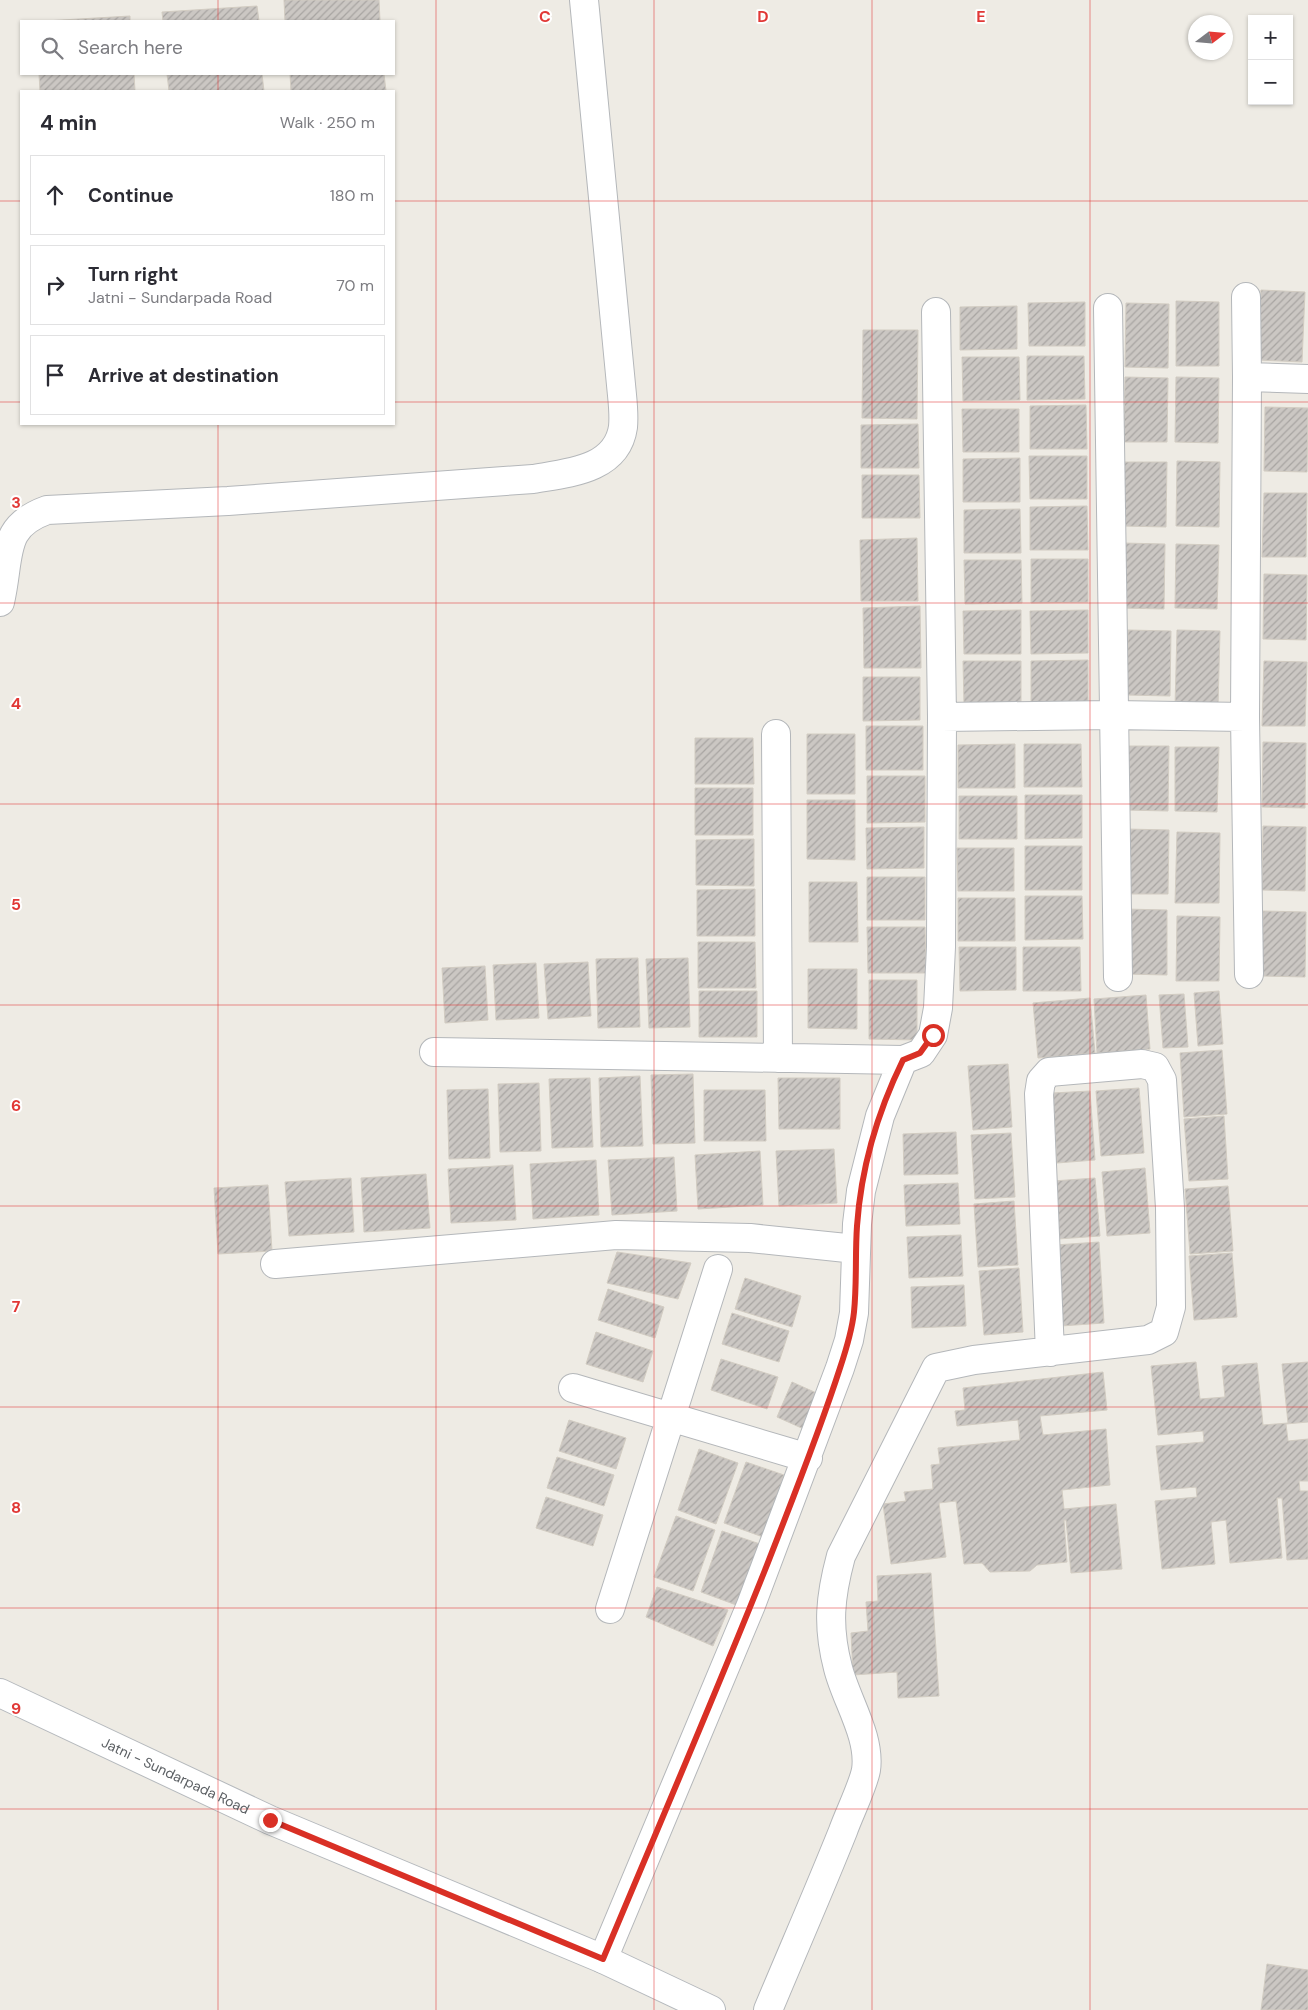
<!DOCTYPE html>
<html lang="en">
<head>
<meta charset="utf-8">
<style>
  body { margin:0; font-family:"DM Sans",sans-serif; background:#f2f2f3; color:#2b2b33 }
  .controls { position:absolute; right:15px; top:15px; display:grid; overflow:hidden; border-radius:0px; box-shadow:0 1px 4px #0004 }
  .controls button { width:45px; height:45px; display:grid; place-items:center; padding:0; border:0; border-bottom:1px solid #e1e1e2; background:#fff; color:#2b2b33; font:25px sans-serif }
  .compass { position:absolute; left:1188px; top:15px; width:45px; height:45px; border-radius:50%; background:#fff; box-shadow:0 1px 4px #0004; rotate:74deg }
  .stop { position:absolute; width:15px; height:15px; margin:-11px; border:4px solid #d93025; border-radius:50%; background:#fff }
  .stop.end { background:#d93025; border-color:#fff; box-shadow:0 1px 5px #0008 }
  .list { margin:0; padding:0; list-style:none }
  h2 { display:flex; justify-content:space-between; align-items:center; height:65px; margin:0; padding:0 20px; font-size:21px }
  h2 small { font-size:16px; font-weight:400; color:#7c7c81 }
  .list li { display:grid; grid-template-columns:32px 1fr auto; gap:15px; align-items:center; box-sizing:border-box; height:80px; margin:0 10px 10px; padding:0 10px; border:1px solid #e1e1e2; border-radius:0px }
  .list b { display:block; font-size:19px; white-space:nowrap }
  .list p { margin:0; font-size:16px; white-space:nowrap; color:#7c7c81 }
  .list em { font-size:16px; font-style:normal; color:#7c7c81 }
  .icon { flex:none; width:28px; height:28px; fill:none; stroke:currentColor; stroke-width:2; stroke-linecap:round; stroke-linejoin:round }
  .map { position:relative; flex:none; width:1308px; height:2010px; overflow:hidden }
  .search { position:absolute; background:#fff; box-shadow:0 1px 4px #0004; left:20px; top:20px; width:375px; height:55px; display:flex; align-items:center; gap:12px; box-sizing:border-box; padding:0 18px; border-radius:0px; color:#7c7c81; font-size:19px }
  .panel { position:absolute; background:#fff; box-shadow:0 1px 4px #0004; left:20px; top:90px; width:375px; height:335px; border-radius:0px }
  .map>svg:first-child { display:block }
  .building { fill:url(#building-hatch); stroke:#d2ccc2 }
  .lines { fill:none; stroke-linecap:round; stroke-linejoin:round }
  .minor-casing { stroke:#b4b7ba; stroke-width:30 }
  .secondary-casing { stroke:#b5b9bd; stroke-width:30 }
  .minor { stroke:#fff; stroke-width:28 }
  .secondary { stroke:#fff; stroke-width:28 }
  .route { stroke:#d93025; stroke-width:6 }
  .grid { fill:none; stroke:#e13836; stroke-width:1; stroke-opacity:0.55 }
  .labels { text-anchor:middle; stroke-width:4; stroke-linejoin:round; paint-order:stroke }
  .street-label { font-size:14px; fill:#5c6064; stroke:#fff }
  .grid-label { font-size:16px; text-anchor:middle; font-weight:bold; fill:#e13836; stroke:#fff; stroke-width:4; stroke-linejoin:round; paint-order:stroke }
</style>
</head>
<body>
<div class="map">
<svg width="1308" height="2010" viewBox="0 0 1308 2010">
  <defs>
    <pattern id="building-hatch" width="6" height="6" patternUnits="userSpaceOnUse" patternTransform="scale(1.25)"><rect width="6" height="6" fill="#cbc7c3"/><path d="M-1 1l2-2M0 6l6-6M5 7l2-2" fill="none" stroke="#a8a5a2"/></pattern>
  </defs>
  <rect width="100%" height="100%" fill="#eeebe4"/>
  <path class="building" d="M284 0H379L380 21H285Z
    M257 6 259 21H163L162 12Z
    M130 16V21H45Z
    M39 74H134L135 91H40Z
    M167 74H262L264 91H169Z
    M290 74H384L386 91H291Z
    M1261 290 1305 292 1302 362 1258 360Z
    M1176 301 1219 302V366H1176Z
    M1085 302V346H1029L1028 303Z
    M1126 303 1169 304 1168 368 1125 367Z
    M1017 306V349L960 350V307Z
    M863 330H918L917 419 862 418Z
    M1027 356H1084L1085 399 1027 400Z
    M962 357H1019L1020 400 963 401Z
    M1125 377 1168 378 1167 442H1124Z
    M1176 377 1219 378 1218 443 1175 442Z
    M1086 405 1087 449H1030V406Z
    M1265 407 1308 408 1307 472 1264 471Z
    M962 409H1019V452H963Z
    M918 424 919 468H861V425Z
    M1029 456H1087V499H1030Z
    M1020 458V502H963V459Z
    M1177 461 1220 462 1219 527 1176 526Z
    M1124 462H1167L1166 527 1123 526Z
    M862 475H919L920 518H862Z
    M1264 493H1307L1306 557H1262Z
    M1087 506 1088 550H1030V507Z
    M1020 509 1021 553H964V510Z
    M917 538 918 601H861L860 540Z
    M1122 543 1165 544 1164 609 1121 608Z
    M1176 544 1219 545 1217 609 1175 608Z
    M1031 559H1088V602L1031 603Z
    M964 560H1021L1022 603 965 604Z
    M1264 574 1307 575 1306 640 1263 639Z
    M920 606 921 668H864L863 608Z
    M1021 610V654H964L963 611Z
    M1088 610V653L1031 654 1030 611Z
    M1128 630 1171 631 1170 696 1127 695Z
    M1177 630 1220 631 1218 707H1175Z
    M1088 660V704H1031V661Z
    M963 661H1021V704H964Z
    M1264 661 1307 662 1305 726H1262Z
    M863 677H920V720L863 721Z
    M866 726H923V770H866Z
    M807 734H855V794H807Z
    M695 738H753L754 784H695Z
    M1263 742 1306 743 1305 808 1262 807Z
    M1015 744V788H958V745Z
    M1024 744H1081L1082 787H1024Z
    M1125 746H1169L1168 811 1125 810Z
    M1175 747H1219L1217 812 1175 811Z
    M867 776H925V822L867 823Z
    M695 788H753V835H695Z
    M1025 795H1082V838L1025 839Z
    M959 796H1017V839H959Z
    M807 800H855V860L807 859Z
    M1263 826 1306 827 1305 891 1262 890Z
    M924 827V868L867 869 866 828Z
    M1126 829 1169 830 1168 894H1125Z
    M1177 832 1220 833 1219 903H1175Z
    M754 839V886L696 885V840Z
    M1025 846H1082V890H1025Z
    M957 848H1014V891H958Z
    M867 877H925V920H867Z
    M809 882H857L858 942H809Z
    M755 889V936H697V890Z
    M1025 896H1082L1083 939 1025 940Z
    M958 898H1015V941H958Z
    M1124 909 1167 910V975L1124 974Z
    M1263 911 1306 912 1305 977 1262 976Z
    M1177 916 1220 917 1219 981H1176Z
    M867 927H925L926 973H868Z
    M698 942H755L756 988H698Z
    M959 947H1016V990L960 991Z
    M1023 947H1080L1081 991H1023Z
    M638 958 640 1027 598 1028 596 959Z
    M688 958 690 1027 649 1028 646 959Z
    M588 962 591 1016 548 1019 544 964Z
    M536 963 539 1018 496 1020 493 965Z
    M485 966 488 1020 445 1023 442 968Z
    M808 969H857V1029L808 1028Z
    M869 980H917V1040L869 1039Z
    M699 991H757V1037H699Z
    M1219 991 1223 1044 1198 1046 1194 993Z
    M1184 994 1188 1047 1163 1048 1159 995Z
    M1146 995 1150 1049 1097 1053 1094 999Z
    M1090 998 1095 1053 1038 1058 1033 1003Z
    M1222 1050 1227 1114 1184 1117 1180 1053Z
    M1008 1064 1012 1127 973 1130 968 1066Z
    M693 1074 695 1143 653 1144 651 1075Z
    M640 1076 643 1146 601 1147 599 1078Z
    M590 1078 593 1147 552 1148 549 1079Z
    M778 1078H840V1129H779Z
    M539 1083 541 1151 500 1152 498 1084Z
    M1139 1088 1144 1153 1101 1156 1096 1091Z
    M488 1089 490 1158 449 1159 447 1090Z
    M704 1090H765L766 1141H704Z
    M1090 1091 1095 1160 1057 1163 1053 1093Z
    M1224 1116 1228 1179 1189 1181 1184 1119Z
    M956 1132 958 1174 904 1175 903 1134Z
    M1011 1133 1015 1197 975 1199 971 1135Z
    M834 1149 837 1203 779 1206 776 1151Z
    M760 1151 763 1205 698 1209 695 1155Z
    M674 1157 677 1211 612 1215 608 1160Z
    M596 1160 599 1215 533 1219 530 1164Z
    M513 1165 516 1220 451 1223 448 1169Z
    M1145 1168 1150 1233 1107 1236 1102 1172Z
    M426 1174 430 1228 364 1232 361 1178Z
    M351 1178 354 1232 289 1236 285 1182Z
    M1095 1178 1100 1236 1058 1239 1053 1181Z
    M958 1183 960 1224 906 1226 904 1185Z
    M268 1185 272 1251 218 1254 214 1188Z
    M1228 1186 1233 1251 1190 1254 1185 1189Z
    M1014 1201 1018 1265 978 1267 974 1204Z
    M961 1235 963 1276 909 1278 907 1237Z
    M1099 1242 1104 1323 1061 1326 1055 1245Z
    M617 1252 691 1263 678 1299 607 1283Z
    M1232 1253 1237 1317 1194 1320 1189 1256Z
    M1019 1268 1023 1332 984 1335 979 1271Z
    M745 1278 801 1296 792 1327 735 1309Z
    M964 1285 966 1326 912 1328 911 1287Z
    M608 1289 664 1307 655 1338 598 1320Z
    M732 1313 789 1331 779 1362 722 1344Z
    M596 1332 653 1351 643 1382 586 1364Z
    M721 1359 778 1377 767 1409 711 1390Z
    M1196 1362 1200 1399 1225 1397 1222 1366 1257 1363 1263 1425 1288 1423 1282 1364 1308 1362V1422L1286 1424 1288 1441 1308 1439V1481H1299L1300 1491H1308V1559L1287 1560 1282 1498H1277L1282 1558 1230 1563 1226 1520 1211 1522 1215 1564 1162 1569 1155 1501 1197 1497 1196 1487 1161 1490 1156 1446 1204 1442 1203 1431 1158 1435 1151 1366Z
    M1103 1372 1107 1410 1040 1416 1043 1435 1106 1429 1110 1485 1062 1490 1064 1509 1116 1504 1122 1569 1071 1573 1066 1520H1064L1067 1562 1037 1565 1030 1571 990 1572 982 1563 964 1564 956 1501 939 1503 946 1557 891 1564 883 1504 906 1501 904 1492 933 1489 931 1465 940 1464 938 1448 1020 1440 1018 1420 957 1426 955 1411 965 1410 963 1388Z
    M792 1382 821 1395 806 1430 777 1417Z
    M569 1420 626 1438 616 1469 559 1451Z
    M699 1449 738 1463 716 1524 678 1510Z
    M557 1457 614 1475 604 1506 547 1488Z
    M746 1462 784 1475 763 1537 724 1523Z
    M546 1497 603 1515 593 1546 536 1528Z
    M676 1516 715 1530 693 1591 654 1577Z
    M722 1531 760 1544 739 1606 701 1592Z
    M931 1573 939 1696 898 1698 897 1672 853 1675 851 1633 868 1631 866 1602 878 1601 877 1576Z
    M657 1587 728 1610 713 1646 646 1617Z
    M1267 1964 1308 1970V2010H1261Z"/>
  <g class="lines">
    <g class="minor-casing">
      <path id="minor" d="M1246 297 1247 377 1245 717 1249 974
        M1108 308 1118 977
        M1247 377 1308 379
        M0 602C11 554 0 527 47 510L228 501 533 479C568 473 617 470 623 427 624 417 623 405 622 395L584 0
        M942 717 1113 715 1245 717
        M776 734 778 1058
        M434 1052 903 1060
        M275 1264 616 1235 750 1238 856 1249
        M573 1388 808 1458
        M610 1609 718 1269
        M603 1959 751 1605 840 1368 849 1340 854 1313 857 1224 861 1191 880 1116 903 1060 921 1053 933 1035 938 1008 941 947 942 717 936 312
        M768 2010C793 1950 819 1891 843 1831 849 1814 863 1786 866 1770 871 1737 846 1700 838 1668 827 1626 830 1597 841 1556L936 1368 974 1360 1148 1340 1164 1332 1171 1307 1170 1208 1162 1080 1155 1067 1142 1064 1049 1072 1041 1081 1039 1094 1050 1352"/>
    </g>
    <g class="secondary-casing">
      <g id="secondary">
        <path id="s1" d="M0 1693 270 1820 603 1959 711 2010"/>
      </g>
    </g>
    <use href="#minor" class="minor"/>
    <use href="#secondary" class="secondary"/>
  </g>
  <g class="lines">
    <path class="route" d="M270 1820 603 1959C657 1830 713 1700 765 1570 791 1503 818 1436 840 1368 846 1350 852 1331 854 1312 857 1283 855 1254 857 1226 861 1169 878 1111 903 1060L920 1053 933 1035"/>
  </g>
  <path class="grid" d="M218 0V21M436 0V2010M654 0V2010M872 0V2010M1090 0V2010M218 74V91M0 201H21M394 201H1308M0 402H21M394 402H1308M218 424V2010M0 603H1308M0 804H1308M0 1005H1308M0 1206H1308M0 1407H1308M0 1608H1308M0 1809H1308"/>
  <g class="labels">
    <g class="street-label">
      <text dy="5" stroke="none"><textPath href="#s1" startOffset="194">Jatni - Sundarpada Road</textPath></text>
    </g>
  </g>
  <g class="grid-label">
    <text x="545" y="22">C</text>
    <text x="763" y="22">D</text>
    <text x="981" y="22">E</text>
    <text x="16" y="508">3</text>
    <text x="16" y="709">4</text>
    <text x="16" y="910">5</text>
    <text x="16" y="1111">6</text>
    <text x="16" y="1312">7</text>
    <text x="16" y="1513">8</text>
    <text x="16" y="1714">9</text>
  </g>
</svg>
<div class="controls">
<button>+</button>
<button>−</button>
</div>
<svg class="compass" viewBox="-18 -18 36 36"><path d="M0-13l5 13h-10z" fill="#e53935"/><path d="M0 13l5-13h-10z" fill="#7c7c81"/></svg>
<div class="stop" style="left:933px;top:1035px"></div>
<div class="stop end" style="left:270px;top:1820px"></div>
<div class="search"><svg class="icon" aria-label="search" viewBox="0 0 24 24"><circle cx="10" cy="10" r="6"/><path d="M15 15l6 6"/></svg>Search here</div>
<section class="panel">
<h2>4 min<small>Walk · 250 m</small></h2>
<ul class="list">
<li><svg class="icon" aria-label="ahead" viewBox="0 0 24 24"><path d="M12 20V5M6 11l6-6 6 6"/></svg><div><b>Continue</b></div><em>180 m</em></li>
<li><svg class="icon" aria-label="right" viewBox="0 0 24 24"><path d="M7 20v-9h11M14 6l5 5-5 5"/></svg><div><b>Turn right</b><p>Jatni - Sundarpada Road</p></div><em>70 m</em></li>
<li><svg class="icon" aria-label="arrive" viewBox="0 0 24 24"><path d="M6 21V4h12l-3 4 3 4H6"/></svg><div><b>Arrive at destination</b></div></li>
</ul>
</section>
</div>
</body>
</html>
